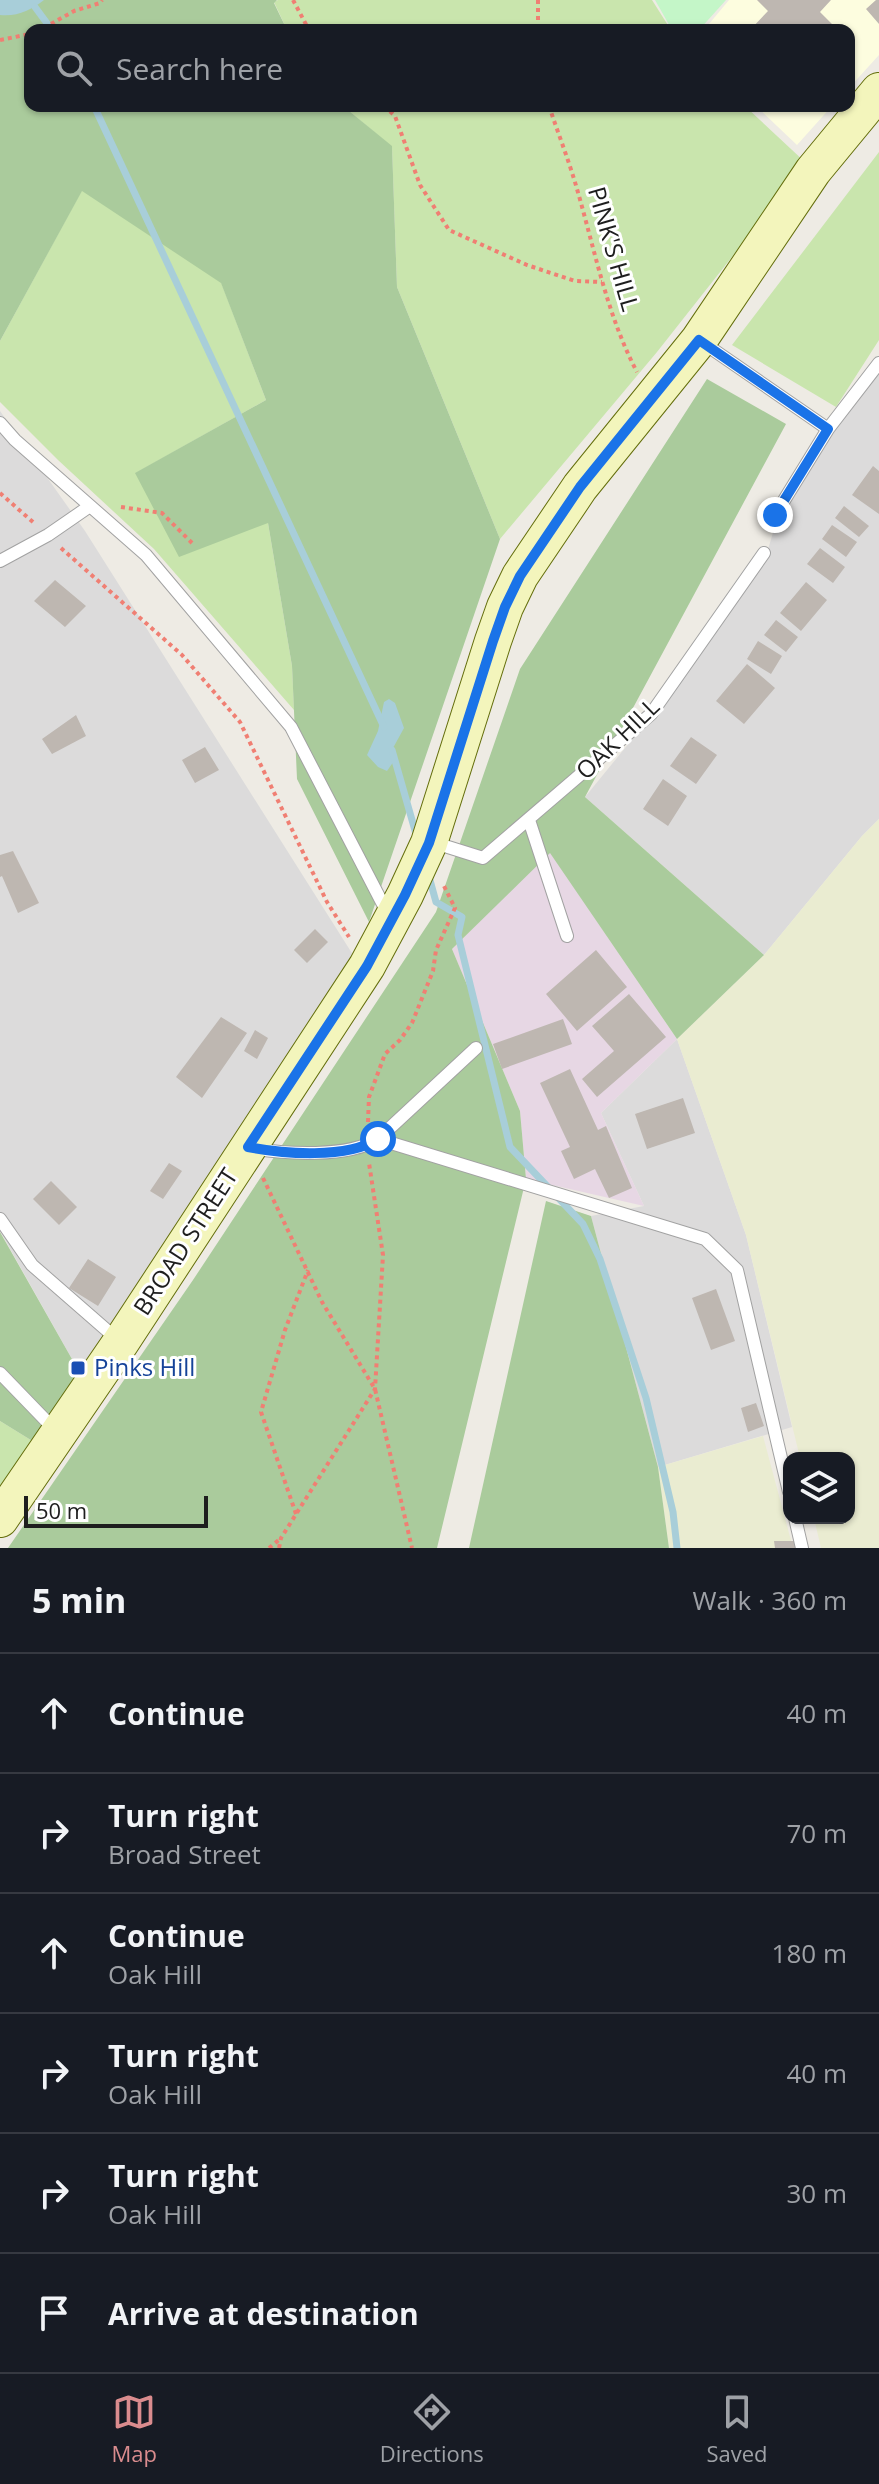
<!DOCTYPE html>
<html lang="en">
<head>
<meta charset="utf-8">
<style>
  body { margin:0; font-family:"Open Sans",sans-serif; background:#20242c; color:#f1f3f6 }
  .controls { position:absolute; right:24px; bottom:24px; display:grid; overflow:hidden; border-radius:16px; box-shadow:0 2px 6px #0004 }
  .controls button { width:72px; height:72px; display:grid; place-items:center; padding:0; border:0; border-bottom:2px solid #363941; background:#171b24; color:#f1f3f6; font:40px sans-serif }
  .scale { position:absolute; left:24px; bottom:20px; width:184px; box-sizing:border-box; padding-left:8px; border:4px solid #1e1e1e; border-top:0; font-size:22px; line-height:28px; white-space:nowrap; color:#1e1e1e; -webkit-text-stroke:6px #fff; paint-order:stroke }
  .stop { position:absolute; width:24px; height:24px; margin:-18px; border:6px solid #1a73e8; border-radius:50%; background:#fff }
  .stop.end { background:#1a73e8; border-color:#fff; box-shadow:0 2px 8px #0008 }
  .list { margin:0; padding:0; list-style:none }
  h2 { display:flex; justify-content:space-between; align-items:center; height:104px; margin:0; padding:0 32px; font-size:34px }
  h2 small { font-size:26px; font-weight:400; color:#9ea1a6 }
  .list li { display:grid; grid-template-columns:52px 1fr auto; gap:24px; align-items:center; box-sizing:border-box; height:120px; padding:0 32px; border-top:2px solid #363941 }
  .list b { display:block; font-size:30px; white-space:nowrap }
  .list p { margin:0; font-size:26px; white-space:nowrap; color:#9ea1a6 }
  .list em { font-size:26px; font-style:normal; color:#9ea1a6 }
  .icon { flex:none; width:44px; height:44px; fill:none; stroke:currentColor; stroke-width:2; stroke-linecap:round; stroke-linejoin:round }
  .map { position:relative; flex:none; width:879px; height:1548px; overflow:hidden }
  .search { position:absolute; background:#171b24; box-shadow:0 2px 6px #0004; left:24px; right:24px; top:24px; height:88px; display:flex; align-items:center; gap:20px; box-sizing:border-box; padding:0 28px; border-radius:16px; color:#9ea1a6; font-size:30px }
  .sheet { height:824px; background:#171b24 }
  nav { display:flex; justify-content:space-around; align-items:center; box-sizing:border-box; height:112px; border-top:2px solid #363941; background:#171b24; font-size:22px; color:#9ea1a6 }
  nav a { display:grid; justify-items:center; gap:4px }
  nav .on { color:#da8c8e }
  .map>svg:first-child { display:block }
  .residential { fill:#dcdbdb }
  .industrial { fill:#e7d7e4 }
  .education { fill:#fdfddf }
  .farmland { fill:#eaecd1 }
  .grass { fill:#c9e5ad }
  .forest { fill:#aacb9c }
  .park { fill:#c4f6c8 }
  .water { fill:#a8ced9 }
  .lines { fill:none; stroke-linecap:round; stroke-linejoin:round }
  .stream { stroke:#a8ced9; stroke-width:7 }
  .building { fill:#beb7b1 }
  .lane-casing { stroke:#a2a2a2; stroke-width:14 }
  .secondary-casing { stroke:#646e0c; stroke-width:38 }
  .path { stroke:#f07f73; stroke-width:4; stroke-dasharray:4 4; stroke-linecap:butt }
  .lane { stroke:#fff; stroke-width:12 }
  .secondary { stroke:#f3f5bc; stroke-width:36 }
  .route { stroke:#1a73e8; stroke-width:10 }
  .transit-dot { fill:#1a4fb4; stroke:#fff; stroke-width:3 }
  .labels { text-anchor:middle; stroke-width:6; stroke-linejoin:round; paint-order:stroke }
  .street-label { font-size:24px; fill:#1e1e1e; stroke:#fff }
  .transit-label { font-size:24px; fill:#164399; stroke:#fff; text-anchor:start }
</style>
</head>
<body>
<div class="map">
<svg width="879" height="1548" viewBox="0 0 879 1548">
  <rect width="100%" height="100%" fill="#eeebe4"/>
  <path class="residential" d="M879 368V819L862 836 764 955 585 797 652 715 766 556 778 516 831 432Z
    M0 411 85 531 355 958 81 1375 0 1231Z
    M677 1039 746 1235 792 1427 658 1467 591 1216 644 1206 601 1113Z"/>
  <path class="industrial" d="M550 852 677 1039 601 1113 644 1206 526 1179 520 1111 452 949Z"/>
  <path class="education" d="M729 0H879V55L849 88V30H704Z
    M756 106H832L797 145Z"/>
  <path class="farmland" d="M879 819V1548H821L814 1518H849V1458H800L746 1235 677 1039 764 955 862 836Z
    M763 1436 793 1548H669L658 1467Z"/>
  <path class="grass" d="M278 0H652L671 30H287L274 2Z
    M343 106H745L806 163 657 352 500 539 397 287 392 147Z
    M879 152V340L836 407 732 345Z
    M82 190 221 282 266 400 136 473 268 523 292 666 294 710 154 549 58 460 0 402V341Z
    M0 1421 34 1442 0 1492Z"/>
  <path class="forest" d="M0 0H277L274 3 287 30H30V106H343L392 146 397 287 500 539 369 922 297 779 292 666 268 523 179 557 135 473 266 400 221 283 82 191 0 341Z
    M707 379 786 424 585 797 764 955 677 1039 550 853 452 949 520 1111 526 1179 437 1548H8L193 1280 436 912 520 669Z
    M546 1201 591 1216 658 1467 669 1548H469Z
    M0 1232 81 1375 34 1442 0 1421Z"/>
  <path class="park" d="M655 0H726L699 30H672Z"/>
  <path class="water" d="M0 0H44C31 10 17 17 0 15Z
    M389 699 395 703 404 728 393 748 396 758 387 771 378 767 367 755 378 731 384 702Z"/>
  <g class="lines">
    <path class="stream" d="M35 7 52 30
      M94 106 384 727
      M392 750 416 834
      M428 873 436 902 462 917 458 935 510 1147 583 1224 600 1259 646 1398 673 1512 677 1548"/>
  </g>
  <path class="building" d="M757 0H831L820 12 834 26 830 30H750L768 11Z
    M876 0H879V24L866 9Z
    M873 466 879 471V514L852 495Z
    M844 506 869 526 859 537 835 518Z
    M832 525 857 542 846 557 822 539Z
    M820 548 845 567 833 583 807 564Z
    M55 580 86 606 65 627 34 601Z
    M806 582 827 600 801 631 780 613Z
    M776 620 798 637 786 652 764 635Z
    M758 641 782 656 771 674 747 659Z
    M747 664 775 688 744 724 716 701Z
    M76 715 86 736 52 754 42 739Z
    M691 737 717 755 696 784 670 766Z
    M205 747 219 770 195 783 182 760Z
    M663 779 687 796 668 826 643 809Z
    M13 851 39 903 18 913 2 876 0 877V855Z
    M315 929 328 942 307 963 294 950Z
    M596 950 627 987 577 1031 546 994Z
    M629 994 666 1037 597 1097 582 1079 614 1051 592 1026Z
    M221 1017 247 1033 202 1098 176 1077Z
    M563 1019 572 1044 502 1069 493 1044Z
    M255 1030 268 1038 257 1059 244 1051Z
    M570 1069 598 1130 606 1126 632 1188 609 1198 595 1169 574 1179 561 1151 570 1147 540 1083Z
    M683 1098 695 1133 647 1149 635 1114Z
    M169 1163 182 1171 163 1199 150 1191Z
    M51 1181 77 1207 59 1225 33 1199Z
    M88 1259 116 1277 98 1306 69 1288Z
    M716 1289 735 1341 711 1350 692 1298Z
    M756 1403 764 1426 748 1432 741 1408Z
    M774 1541H800V1548H775Z"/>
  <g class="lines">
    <g class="lane-casing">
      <path id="lane" d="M702 342 828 429
        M0 423 15 440 146 555 291 727 388 914
        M775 515 828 429 879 363
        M0 561 48 535 90 506
        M529 820 567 936
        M432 842 483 858 651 714 764 553
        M378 1139 476 1048
        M251 1148C285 1154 348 1158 378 1139L705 1239 737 1270 789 1492
        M0 1219 32 1265 118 1340
        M0 1373 56 1431
        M795 1518 802 1548"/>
    </g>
    <g class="secondary-casing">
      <path id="secondary" d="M0 1519 121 1342 367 966 405 895 429 843 493 641 505 607 520 576 580 487 699 340 813 171 879 91"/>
    </g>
    <path class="path" d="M293 0 309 30
      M538 0V30
      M51 24 74 11 100 3 102 0
      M0 40 30 34
      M384 106 395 116 420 185 449 230 527 265 575 281 602 282
      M549 106C558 133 569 161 577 189 595 251 607 315 637 372
      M0 493 34 523
      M121 507 162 513 192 543
      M61 548 182 655 240 722 327 902 349 937
      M368 1122 369 1097 385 1054 400 1040 412 1023 433 971 436 950 455 908 443 884
      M263 1178 322 1302 375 1389 412 1548
      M296 1514 261 1412 285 1330 308 1270
      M269 1548 280 1539
      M279 1548 281 1538 375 1389 383 1255 369 1163"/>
    <use href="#lane" class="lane"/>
    <use href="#secondary" class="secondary"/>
  </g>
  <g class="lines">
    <path class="route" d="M378 1139C347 1159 283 1154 248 1147L367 966 405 895 429 843 493 641 505 607 520 576 580 487 699 340 828 429 775 515"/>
  </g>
  <rect class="transit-dot" x="70" y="1360" width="16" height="16" rx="4"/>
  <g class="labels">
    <g class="street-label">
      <text transform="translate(613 249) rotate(74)" y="8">PINK'S HILL</text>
      <text transform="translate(618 739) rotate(-44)" y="8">OAK HILL</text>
      <text transform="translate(186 1242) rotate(-57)" y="8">BROAD STREET</text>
    </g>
    <g class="transit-label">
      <text x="94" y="1376">Pinks Hill</text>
    </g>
  </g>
</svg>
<div class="controls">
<button><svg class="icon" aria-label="layers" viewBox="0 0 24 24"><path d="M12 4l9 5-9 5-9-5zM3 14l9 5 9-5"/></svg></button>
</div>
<div class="scale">50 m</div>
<div class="stop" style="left:378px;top:1139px"></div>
<div class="stop end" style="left:775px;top:515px"></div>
<div class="search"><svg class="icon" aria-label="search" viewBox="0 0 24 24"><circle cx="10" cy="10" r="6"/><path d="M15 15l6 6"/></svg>Search here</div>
</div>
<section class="sheet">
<h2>5 min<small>Walk · 360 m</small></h2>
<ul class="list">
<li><svg class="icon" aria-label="ahead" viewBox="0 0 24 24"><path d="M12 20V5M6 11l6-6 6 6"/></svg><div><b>Continue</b></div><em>40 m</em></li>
<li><svg class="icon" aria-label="right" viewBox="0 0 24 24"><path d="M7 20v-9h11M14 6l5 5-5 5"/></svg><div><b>Turn right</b><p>Broad Street</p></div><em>70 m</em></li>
<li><svg class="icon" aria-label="ahead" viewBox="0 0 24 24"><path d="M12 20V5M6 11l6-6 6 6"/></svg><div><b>Continue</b><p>Oak Hill</p></div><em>180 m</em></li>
<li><svg class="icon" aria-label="right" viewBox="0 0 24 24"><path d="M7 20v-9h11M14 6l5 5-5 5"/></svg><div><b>Turn right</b><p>Oak Hill</p></div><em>40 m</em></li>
<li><svg class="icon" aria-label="right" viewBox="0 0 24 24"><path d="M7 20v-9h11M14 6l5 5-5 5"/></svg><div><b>Turn right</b><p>Oak Hill</p></div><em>30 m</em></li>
<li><svg class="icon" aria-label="arrive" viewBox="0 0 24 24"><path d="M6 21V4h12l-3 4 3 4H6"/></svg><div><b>Arrive at destination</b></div></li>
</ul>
</section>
<nav>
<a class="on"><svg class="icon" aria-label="map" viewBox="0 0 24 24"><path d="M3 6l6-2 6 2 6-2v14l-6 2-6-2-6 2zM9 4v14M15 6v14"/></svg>Map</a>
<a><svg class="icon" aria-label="directions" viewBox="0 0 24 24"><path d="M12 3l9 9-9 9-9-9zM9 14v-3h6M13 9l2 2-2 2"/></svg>Directions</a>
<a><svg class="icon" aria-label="saved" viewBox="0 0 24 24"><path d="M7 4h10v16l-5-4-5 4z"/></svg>Saved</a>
</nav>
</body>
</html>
